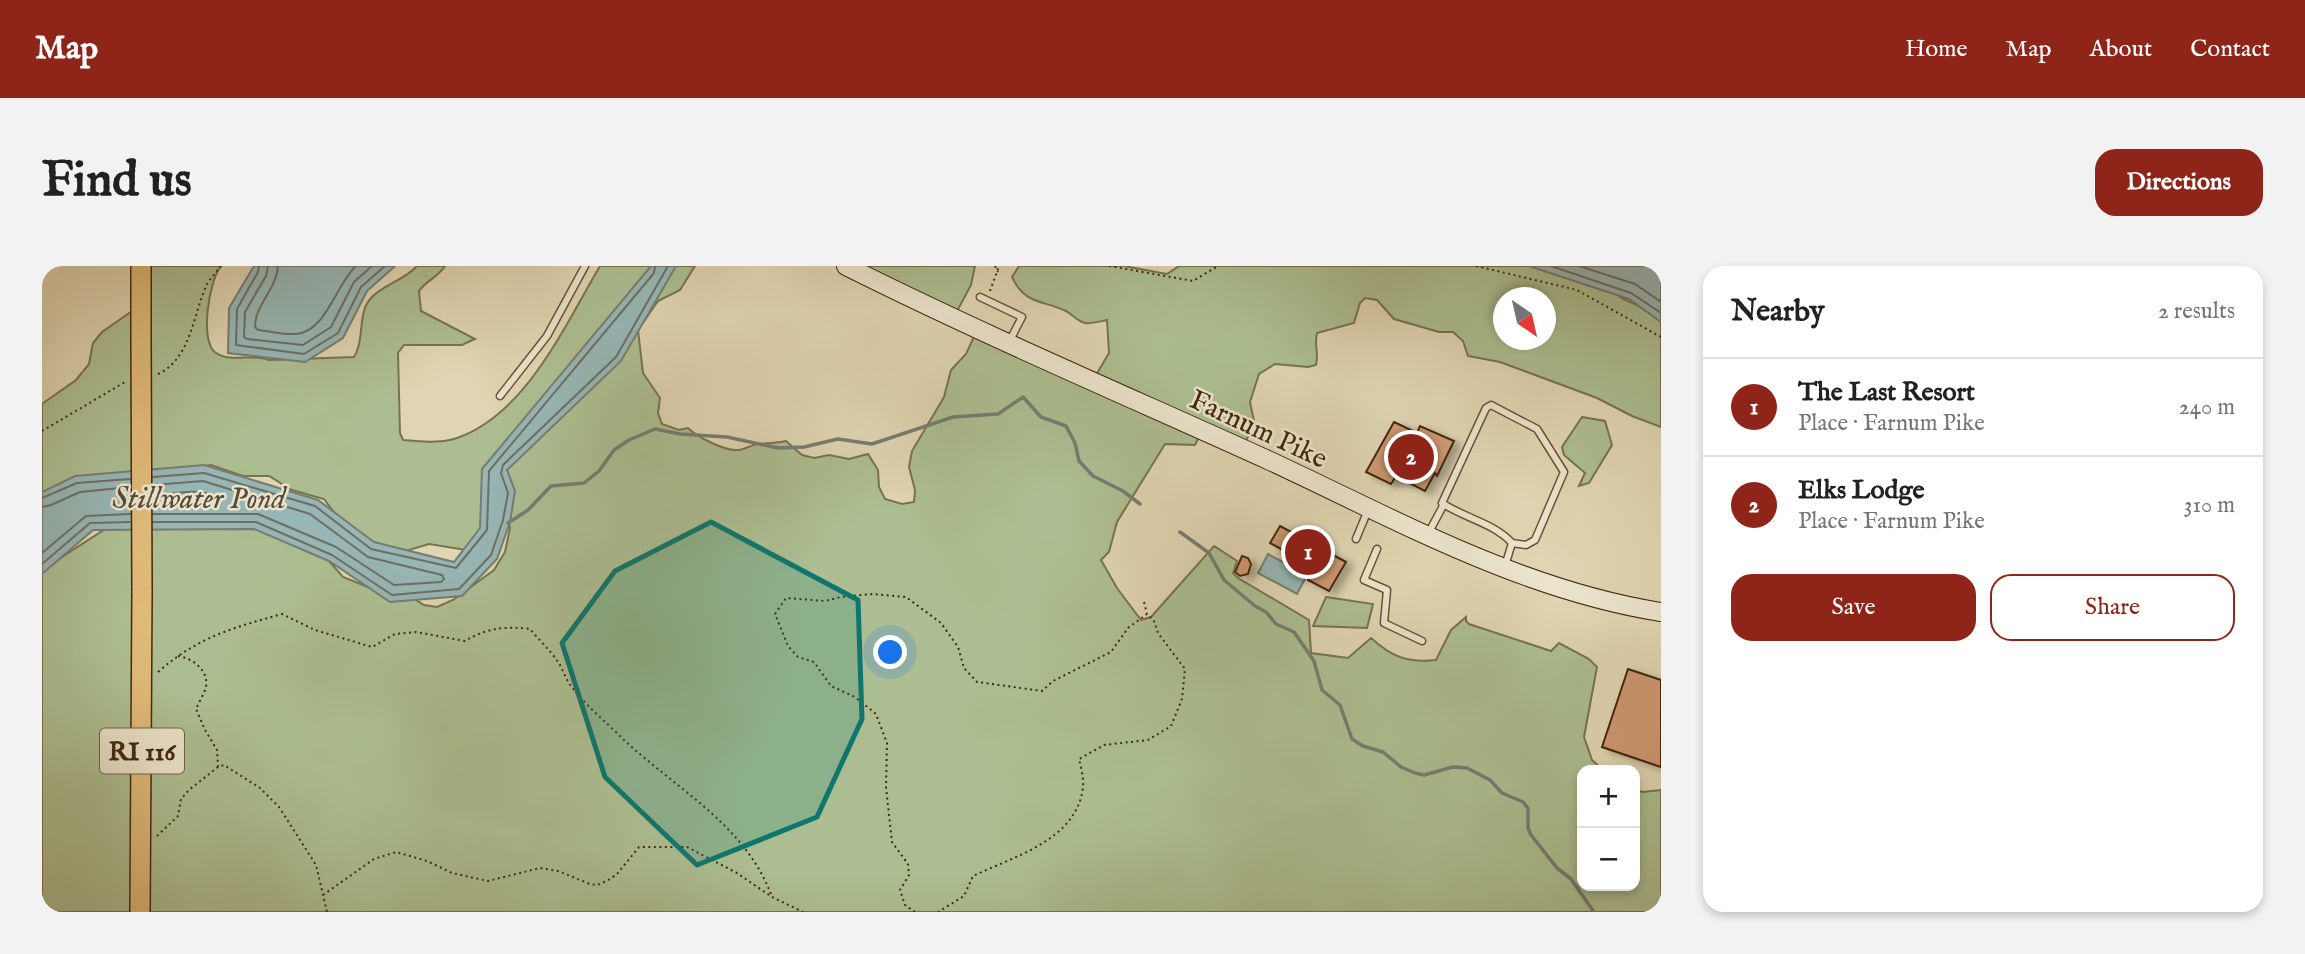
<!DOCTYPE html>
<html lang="en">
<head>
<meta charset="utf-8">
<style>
  body { margin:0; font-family:"IM FELL English",serif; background:#f2f2f2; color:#202124 }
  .controls { position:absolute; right:21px; bottom:21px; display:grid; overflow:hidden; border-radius:14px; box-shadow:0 4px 10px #0003 }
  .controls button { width:63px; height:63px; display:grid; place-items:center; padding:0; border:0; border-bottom:2px solid #e0e0e0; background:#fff; color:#202124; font:35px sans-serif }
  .compass { position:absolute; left:1451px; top:21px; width:63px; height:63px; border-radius:50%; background:#fff; box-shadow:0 4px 10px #0003; rotate:146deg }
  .you { position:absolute; left:849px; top:387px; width:24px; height:24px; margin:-18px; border:5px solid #fff; border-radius:50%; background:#1a73e8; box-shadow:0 0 0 10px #1a73e833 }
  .badge { display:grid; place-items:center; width:46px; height:46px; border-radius:50%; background:#8f2418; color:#fff; font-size:23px; font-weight:700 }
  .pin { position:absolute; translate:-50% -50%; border:4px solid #fff; box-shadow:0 2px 7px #0006 }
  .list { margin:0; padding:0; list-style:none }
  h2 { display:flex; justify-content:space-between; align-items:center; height:91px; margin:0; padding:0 28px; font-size:30px }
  h2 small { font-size:23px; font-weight:400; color:#757577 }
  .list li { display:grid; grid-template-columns:46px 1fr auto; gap:21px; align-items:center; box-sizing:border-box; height:98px; padding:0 28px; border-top:2px solid #e0e0e0 }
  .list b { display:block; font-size:26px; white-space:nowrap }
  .list p { margin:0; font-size:23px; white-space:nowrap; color:#757577 }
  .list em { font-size:23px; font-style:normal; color:#757577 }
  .actions { display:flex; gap:14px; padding:21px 28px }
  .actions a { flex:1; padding:16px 0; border:2px solid #8f2418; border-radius:21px; text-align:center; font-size:24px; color:#8f2418 }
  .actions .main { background:#8f2418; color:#fff }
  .map { position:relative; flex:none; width:1619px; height:646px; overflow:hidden; border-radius:21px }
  header { display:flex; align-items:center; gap:42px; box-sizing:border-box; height:98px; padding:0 35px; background:#8f2418; color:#fff }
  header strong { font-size:33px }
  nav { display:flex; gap:38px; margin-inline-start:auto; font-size:24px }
  .intro { display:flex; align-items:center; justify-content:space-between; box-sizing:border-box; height:168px; padding:0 42px }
  h1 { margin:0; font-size:49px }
  .button { padding:18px 32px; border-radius:21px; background:#8f2418; color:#fff; font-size:24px; font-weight:700 }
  main { display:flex; gap:42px; padding:0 42px }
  aside { flex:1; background:#fff; border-radius:21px; box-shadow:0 4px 10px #0003 }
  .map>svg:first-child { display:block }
  .green { fill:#acbe91; stroke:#777350; stroke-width:2; fill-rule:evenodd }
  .water { fill:#97b6b5; stroke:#757d72; stroke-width:2 }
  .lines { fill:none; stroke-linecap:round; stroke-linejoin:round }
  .shore { stroke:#6c6f62; stroke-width:2 }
  .stream { stroke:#757d72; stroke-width:3.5 }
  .building { fill:#cd9870; stroke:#42280e; stroke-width:2; filter:url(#shadow) }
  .lane-casing { stroke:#6a5337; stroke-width:9 }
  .secondary-casing { stroke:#42280e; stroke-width:20 }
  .primary-casing { stroke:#42280e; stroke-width:22 }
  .path { stroke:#42280e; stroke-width:2; stroke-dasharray:2 3.5; stroke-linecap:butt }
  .lane { stroke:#ebe4cd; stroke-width:6 }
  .secondary { stroke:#ebe4cd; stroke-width:18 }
  .primary { stroke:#e0ba79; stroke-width:19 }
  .primary-bridge-casing { stroke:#42280e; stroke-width:22; stroke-linecap:butt }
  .primary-bridge { stroke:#e0ba79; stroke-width:19 }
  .marked { fill:#0f766e; fill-opacity:0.2; stroke:#0f766e; stroke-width:5; stroke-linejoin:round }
  .labels { text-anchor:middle; stroke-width:5; stroke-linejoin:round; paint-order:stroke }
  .shield { fill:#ebe4cd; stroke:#756047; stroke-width:2 }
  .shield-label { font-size:26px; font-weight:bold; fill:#42280e }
  .street-label { font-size:28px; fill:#42280e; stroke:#ebe4cd }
  .water-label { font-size:30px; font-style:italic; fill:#574c38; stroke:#ebe4cd }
</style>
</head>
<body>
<header>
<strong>Map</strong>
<nav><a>Home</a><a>Map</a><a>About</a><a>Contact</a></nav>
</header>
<div class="intro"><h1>Find us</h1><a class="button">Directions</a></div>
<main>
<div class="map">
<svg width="1619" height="646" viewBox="0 0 1619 646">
  <defs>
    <filter id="shadow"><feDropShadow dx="7" dy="4" stdDeviation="3.5" flood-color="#0004"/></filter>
  </defs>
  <rect width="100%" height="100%" fill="#e0d5b2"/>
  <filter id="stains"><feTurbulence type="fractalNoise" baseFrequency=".00286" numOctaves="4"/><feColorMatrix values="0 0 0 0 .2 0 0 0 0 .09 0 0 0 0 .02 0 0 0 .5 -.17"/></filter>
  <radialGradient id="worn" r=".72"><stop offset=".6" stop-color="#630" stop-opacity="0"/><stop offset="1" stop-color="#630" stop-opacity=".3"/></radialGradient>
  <path class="green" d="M96 0H179C167 14 157 77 174 87 189 97 210 87 227 94L312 91C323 74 315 47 329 32 340 19 363 14 375 0H403C396 11 385 14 377 25L379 45 433 73 420 79H362L356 87 358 167 361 174C379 175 398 178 415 172 484 148 523 59 558 0H653L638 24 616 35 596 64 601 107 618 132 616 147 620 158 637 164 646 162C655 171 683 185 695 184 703 184 710 178 717 178 726 177 734 177 744 175L760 189 772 192 787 189 807 193 826 188 836 204 837 221 843 233 860 238 872 236 873 224 867 201 870 185 902 131 909 104 924 88 936 62 1160 165 1153 179 1123 178 1075 256 1067 286 1059 294 1075 322 1099 354 1109 351 1172 280 1195 295 1191 307 1196 312 1267 354 1269 387 1306 392 1329 372C1350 391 1365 397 1394 394L1409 364 1424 351V355L1427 358 1509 385 1517 377 1547 393 1555 401 1542 471 1550 494 1561 504H1540V620H1593V524L1601 526 1619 524V646H0V304L68 260 134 245 265 270 301 311 331 323 369 331 382 339 395 341 411 334 452 304 463 286 468 262 463 241 433 277 424 284 387 278 367 284 338 286 311 272 282 233 250 224 227 210H201L169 199 113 207 0 246V138L34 114 47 98 51 77 60 66 90 45Z
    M805 0H933L929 19 913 49Z
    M977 0H1082L1125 8 1137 0H1516L1568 21 1579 32 1619 50V161L1590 150 1555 132 1458 96 1426 90 1421 75 1411 66H1397L1352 53 1335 34 1323 32 1318 37 1312 57 1275 67C1272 79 1277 87 1274 99L1266 101 1233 98 1217 108 1208 136 1212 155 1203 178 1054 109 1067 87 1065 54C1059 55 1049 58 1043 57 1036 56 1030 48 1024 45 1001 34 983 39 970 11ZM1462 32H1504V74H1462Z
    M1540 151 1563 155 1570 179 1547 217 1537 220 1543 207 1522 189 1520 181Z
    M1284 331 1331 338 1325 362 1271 360Z"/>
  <path class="water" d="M212 0H353L325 25 301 72 263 96 186 87 187 42Z
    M609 0H634L579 95 465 204 473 225 468 256 455 293 420 330 348 336 287 295 212 263 51 264 0 308V226L33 210 162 199 276 234 332 276 412 296 438 262 440 203Z
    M1487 0H1619V56L1587 33Z
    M1226 288 1265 309 1255 328 1216 307Z"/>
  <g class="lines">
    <path class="shore" d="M217 0 216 6 195 43 194 79 262 88 296 67 319 21 343 0
      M226 0 224 10 203 46 202 71 205 73 261 79 289 61 312 16 330 0
      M236 0C235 23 213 38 213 61L216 64C228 65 242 69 254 68 284 66 294 18 314 0
      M1509 0 1589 27 1619 47
      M1537 0 1593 18 1619 36
      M111 211 162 207 273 240 329 283 414 302 445 264 447 205 612 7 613 0
      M111 219 161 215 268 248 326 291 400 309 402 313 399 316 352 319 294 281 216 248H111
      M111 230C130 228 161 220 176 233L172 237H111
      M0 232 35 217 88 213
      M0 241 9 239 38 226 88 221
      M111 256H214L290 289 350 329 417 323 449 289 461 254 466 227 459 207 461 199 574 91 626 0
      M0 287 44 250 88 248
      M0 298 48 257 88 256"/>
    <path class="stream" d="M466 257 486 244 509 220 542 217 557 205 572 184 587 174 613 163 638 168 685 171 736 182 762 181 796 173 830 178 911 151 956 148 981 131 999 151 1024 160 1033 177 1037 195 1051 210 1081 225 1098 238
      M1138 266 1167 287 1182 314 1213 340 1224 346 1234 358 1252 366 1272 395 1280 424 1298 439 1310 473 1321 480 1341 486 1359 501 1373 507 1382 509 1411 501 1425 502 1448 514 1460 527 1481 536 1486 542V562L1489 569 1515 602 1529 613 1552 646"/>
  </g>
  <path class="building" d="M1352 156 1375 167 1378 160 1412 175 1395 210 1393 207 1383 225 1354 210 1349 218 1324 206Z
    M1238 260 1304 296 1287 325 1266 314 1273 301 1228 277Z
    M1200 290 1206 292 1209 298 1206 308 1198 310 1193 306Z
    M1586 403 1619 414V501L1560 481Z"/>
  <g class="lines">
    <g class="lane-casing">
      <path id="lane" d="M938 31 980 51 967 76
        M458 130 505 70 543 0
        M1386 268 1402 238
        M1314 273 1326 244
        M1335 283 1322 314 1345 324 1342 357 1380 375
        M1463 300 1470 277 1484 279 1493 274 1522 206 1495 163 1449 139 1444 142 1400 237C1422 252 1452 257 1470 277"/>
    </g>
    <g class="secondary-casing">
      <path id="secondary" d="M804 0C942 69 1085 130 1226 194 1353 253 1479 324 1619 346"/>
    </g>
    <g class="primary-casing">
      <path id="primary" d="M99 0V71
        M98 646 100 325"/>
    </g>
    <path class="path" d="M953 0 956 6
      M1067 0 1151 15 1176 0
      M1434 0 1535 24 1619 71
      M948 25 957 0
      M116 108C149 93 151 48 165 18 169 12 174 6 179 0
      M0 165 83 116
      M1102 336 1105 348
      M136 390C150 392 167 404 164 421 162 428 157 436 154 443L163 464 175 484 176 501
      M116 406C156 371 190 362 240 348L273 364 330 381 353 368 374 366 423 375C445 362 463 360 488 363 497 374 508 384 516 396 521 403 523 412 529 420 543 439 564 456 581 473 634 523 704 559 730 631
      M115 570 136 550 139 533 147 524 176 501 182 499 218 522 237 541 274 599 285 646
      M281 629 332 593 354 586 385 595 410 607 446 615 498 602 516 605 548 618 555 619 565 615 575 608 597 581H645L695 607 730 631 761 646
      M873 646 863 639 858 624 867 609 866 598 850 576 844 521 845 477 834 448 813 431 789 420 772 396 756 391 746 380 733 348 744 332 783 335 799 331 831 328 864 331 899 357 916 381 922 402 935 416 1000 425 1011 415 1069 386 1086 362 1105 348 1112 355 1116 367 1143 403 1140 433 1129 460 1106 474 1062 479 1037 493C1039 502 1042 512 1041 521 1035 574 973 590 931 610L922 630 896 646"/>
    <use href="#lane" class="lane"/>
    <use href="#secondary" class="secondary"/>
    <use href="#primary" class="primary"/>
    <g class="primary-bridge-casing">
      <path id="primary-bridge" d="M99 71 100 325"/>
    </g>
    <use href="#primary-bridge" class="primary-bridge"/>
  </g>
  <path class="marked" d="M669 256 816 334 820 453 775 551 655 599 563 511 520 377 573 305Z"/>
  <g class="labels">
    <rect class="shield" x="58" y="462.5" width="84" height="45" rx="5"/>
    <g class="shield-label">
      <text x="100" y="494">RI 116</text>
    </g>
    <g class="street-label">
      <text transform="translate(1217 162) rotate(25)" y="10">Farnum Pike</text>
    </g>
    <g class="water-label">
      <text x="157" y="242">Stillwater Pond</text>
    </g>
  </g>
  <rect width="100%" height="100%" filter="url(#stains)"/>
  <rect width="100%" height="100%" fill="url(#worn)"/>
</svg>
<div class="controls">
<button>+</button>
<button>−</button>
</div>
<svg class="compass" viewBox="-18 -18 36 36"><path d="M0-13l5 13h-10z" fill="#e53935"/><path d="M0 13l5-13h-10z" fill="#757577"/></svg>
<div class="you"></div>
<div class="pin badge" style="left:1266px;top:286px">1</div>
<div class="pin badge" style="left:1369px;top:191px">2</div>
</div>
<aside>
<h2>Nearby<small>2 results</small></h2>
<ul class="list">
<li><span class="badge">1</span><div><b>The Last Resort</b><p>Place · Farnum Pike</p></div><em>240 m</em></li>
<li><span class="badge">2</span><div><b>Elks Lodge</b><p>Place · Farnum Pike</p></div><em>310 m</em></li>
</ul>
<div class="actions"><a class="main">Save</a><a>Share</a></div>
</aside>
</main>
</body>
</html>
